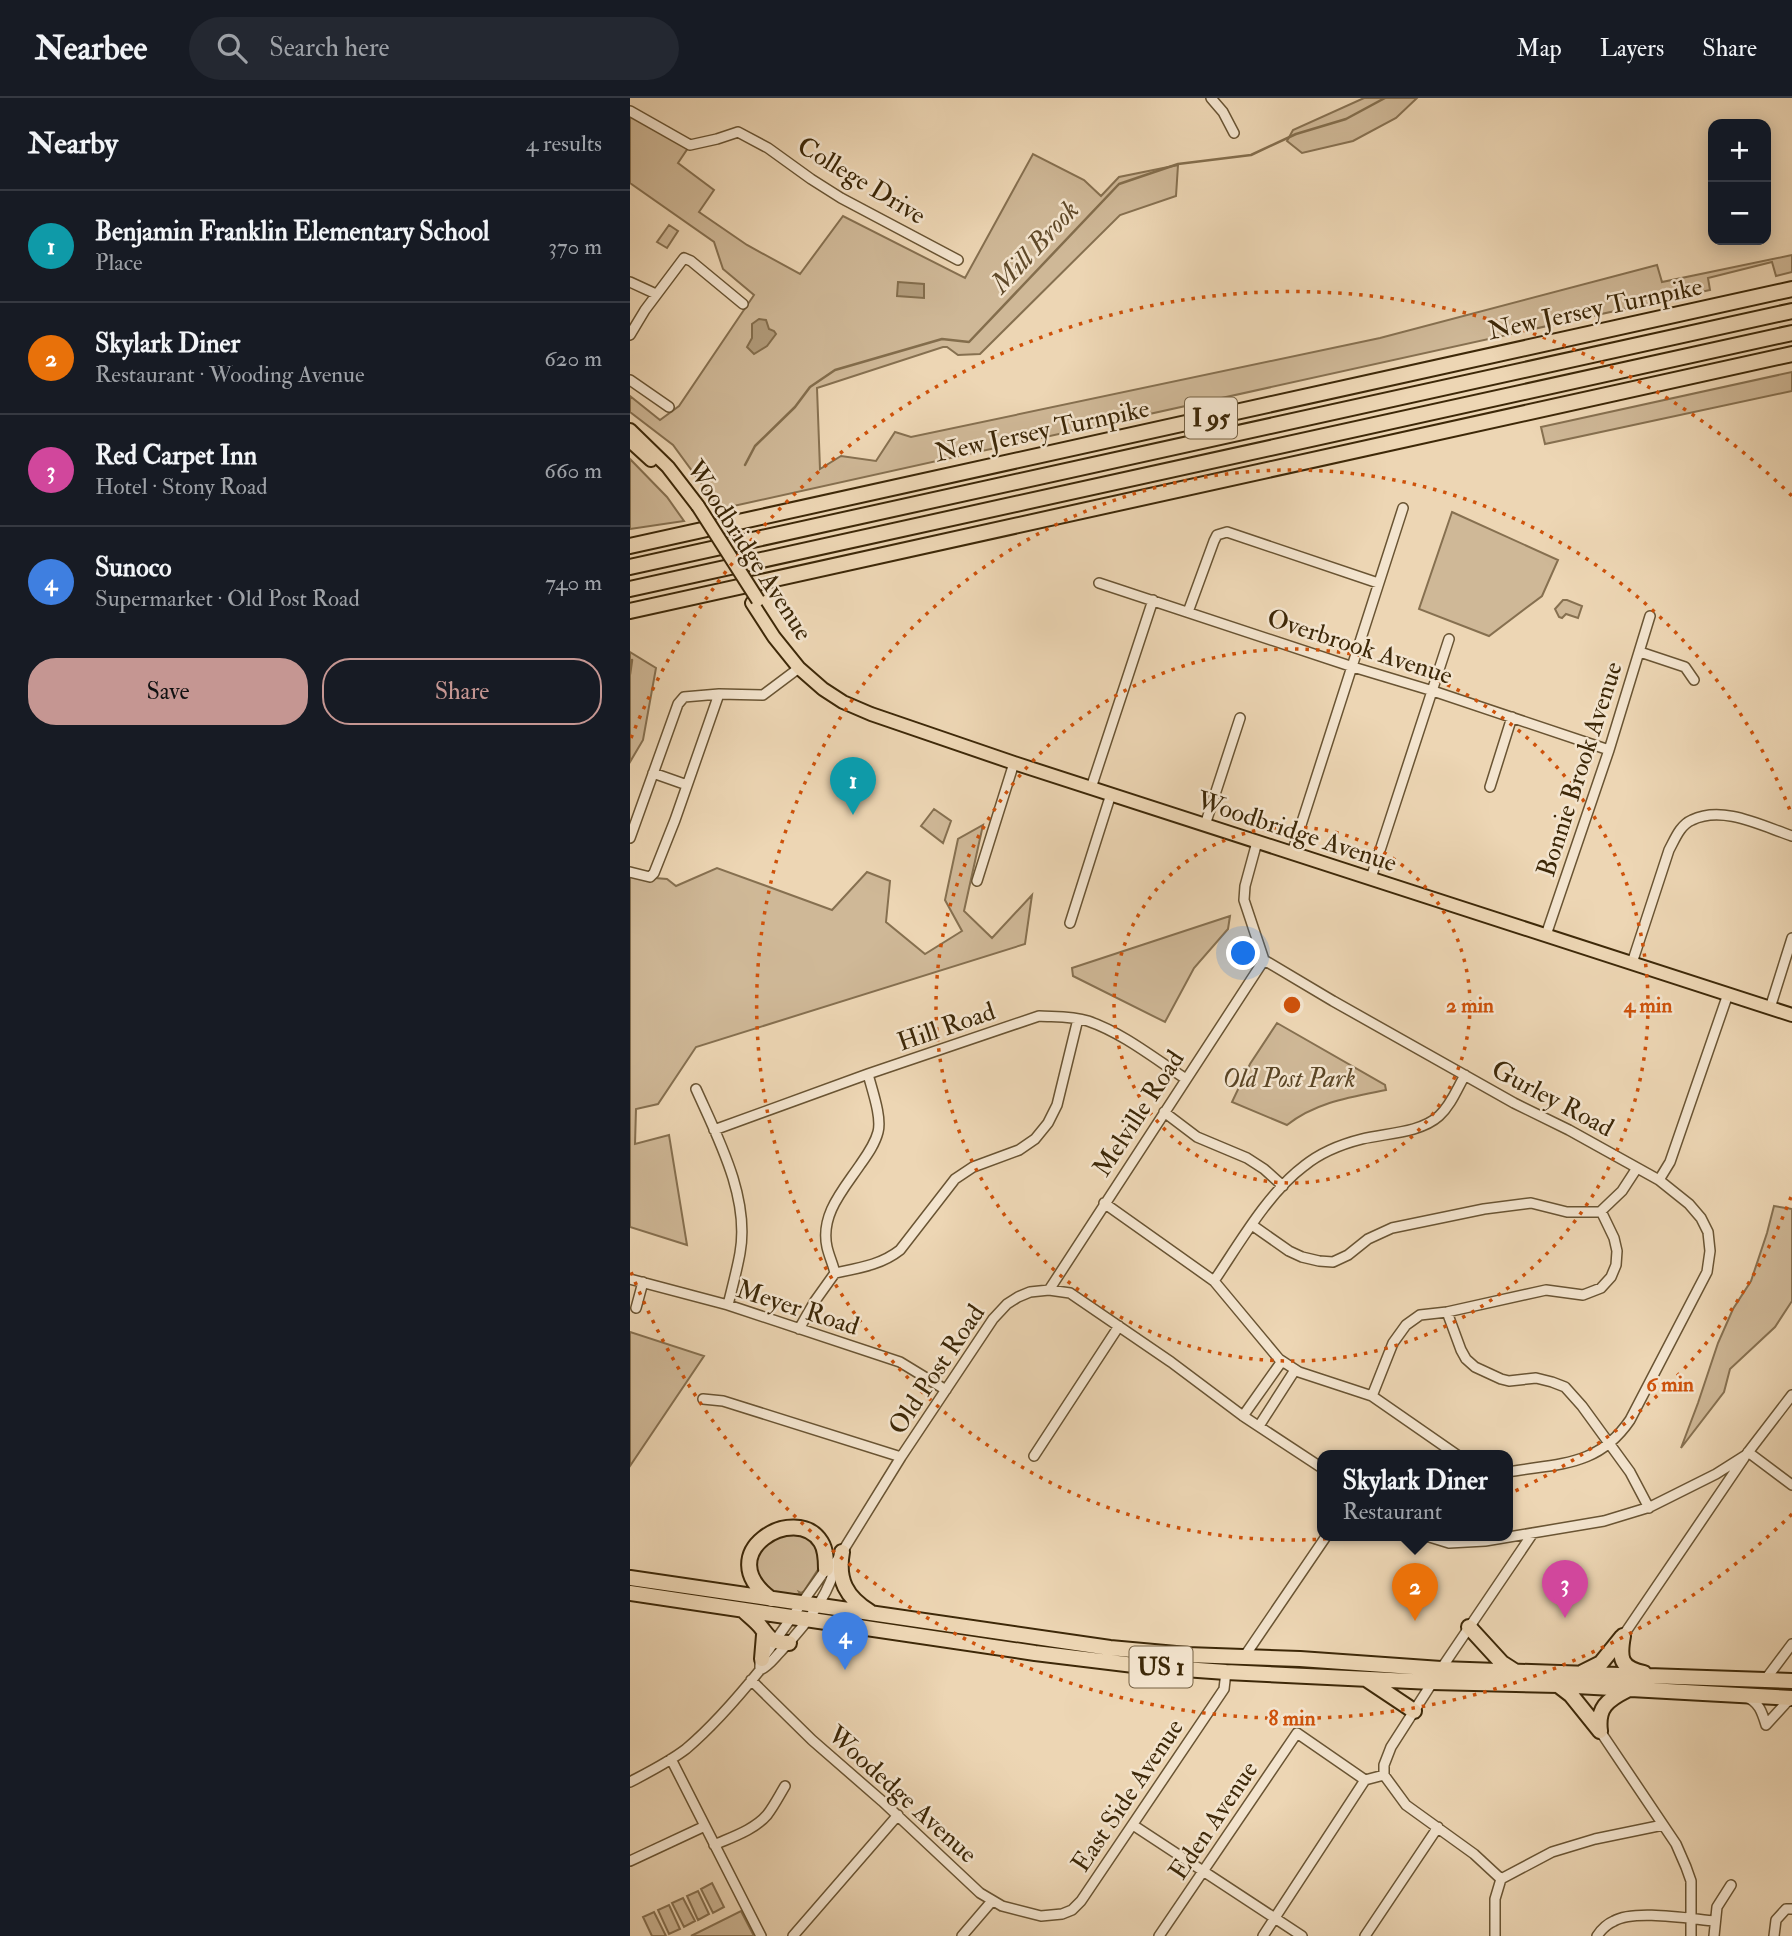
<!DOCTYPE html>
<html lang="en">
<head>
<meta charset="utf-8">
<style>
  body { margin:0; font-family:"IM FELL Double Pica",serif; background:#242831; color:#f1f3f6 }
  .controls { position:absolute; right:21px; top:21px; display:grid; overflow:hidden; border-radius:14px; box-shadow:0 4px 18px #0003 }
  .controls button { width:63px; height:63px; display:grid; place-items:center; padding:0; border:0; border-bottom:2px solid #363941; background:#171b24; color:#f1f3f6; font:35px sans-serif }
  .you { position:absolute; left:614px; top:856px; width:24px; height:24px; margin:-18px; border:5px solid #fff; border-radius:50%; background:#1a73e8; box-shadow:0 0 0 10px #1a73e833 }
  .badge { display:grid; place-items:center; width:46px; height:46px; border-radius:50%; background:#c59692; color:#fff; font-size:23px; font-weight:700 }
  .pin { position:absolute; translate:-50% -58px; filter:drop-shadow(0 2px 4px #0008) }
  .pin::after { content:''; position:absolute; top:37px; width:24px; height:21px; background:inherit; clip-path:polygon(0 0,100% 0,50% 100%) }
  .popup { position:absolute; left:687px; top:1352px; width:196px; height:91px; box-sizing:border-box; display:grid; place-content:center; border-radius:14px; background:#171b24; filter:drop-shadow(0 2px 5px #0005); font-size:23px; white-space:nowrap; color:#9ea1a6 }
  .popup b { font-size:26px; color:#f1f3f6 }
  .popup::after { content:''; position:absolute; left:50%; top:100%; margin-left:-14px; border:14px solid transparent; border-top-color:#171b24 }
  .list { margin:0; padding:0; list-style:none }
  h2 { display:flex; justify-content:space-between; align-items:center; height:91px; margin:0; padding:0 28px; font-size:30px }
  h2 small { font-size:23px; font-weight:400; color:#9ea1a6 }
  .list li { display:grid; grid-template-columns:46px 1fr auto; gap:21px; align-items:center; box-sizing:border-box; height:112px; padding:0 28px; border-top:2px solid #363941 }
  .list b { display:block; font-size:26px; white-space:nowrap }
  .list p { margin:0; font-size:23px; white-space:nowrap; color:#9ea1a6 }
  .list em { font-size:23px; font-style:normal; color:#9ea1a6 }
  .actions { display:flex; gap:14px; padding:21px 28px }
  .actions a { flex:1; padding:16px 0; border:2px solid #c59692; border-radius:28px; text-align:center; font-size:24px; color:#c59692 }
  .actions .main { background:#c59692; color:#111 }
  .icon { flex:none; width:38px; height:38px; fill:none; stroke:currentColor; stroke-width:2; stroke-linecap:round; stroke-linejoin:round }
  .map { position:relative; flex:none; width:1162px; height:1838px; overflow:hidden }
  header { display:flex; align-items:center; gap:42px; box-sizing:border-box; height:98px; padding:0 35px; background:#171b24; border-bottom:2px solid #363941 }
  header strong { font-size:33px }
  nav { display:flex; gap:38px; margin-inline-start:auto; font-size:24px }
  .search { width:490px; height:63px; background:#242831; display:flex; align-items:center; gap:18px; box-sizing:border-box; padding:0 24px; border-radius:38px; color:#9ea1a6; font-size:26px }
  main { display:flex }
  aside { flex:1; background:#171b24 }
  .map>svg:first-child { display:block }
  .green { fill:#cfb897; stroke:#867050; stroke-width:2 }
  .water { fill:#b19b7a; stroke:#836d4c; stroke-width:2 }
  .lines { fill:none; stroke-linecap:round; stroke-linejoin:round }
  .stream { stroke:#836d4c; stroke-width:2.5 }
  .minor-casing { stroke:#695433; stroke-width:12 }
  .major-casing { stroke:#3d2808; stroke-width:16 }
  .highway-casing { stroke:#3d2808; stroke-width:18 }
  .minor { stroke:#f3e4ce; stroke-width:9 }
  .major { stroke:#edd6b4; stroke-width:12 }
  .highway { stroke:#edd6b4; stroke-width:14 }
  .major-bridge-casing { stroke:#3d2808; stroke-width:16; stroke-linecap:butt }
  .major-bridge { stroke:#edd6b4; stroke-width:12 }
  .ring { fill:none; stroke:#ce520b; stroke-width:3.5; stroke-dasharray:3.5 7 }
  .labels { text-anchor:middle; stroke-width:5; stroke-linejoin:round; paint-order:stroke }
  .shield { fill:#f3e4ce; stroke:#746043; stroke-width:2 }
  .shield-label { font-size:24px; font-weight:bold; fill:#3d2808 }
  .street-label { font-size:26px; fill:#3d2808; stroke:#f3e4ce }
  .park-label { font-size:26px; font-style:italic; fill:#5a4525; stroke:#f3e4ce }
  .water-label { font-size:28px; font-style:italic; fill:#604a2a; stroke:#f3e4ce }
  .centre { fill:#ce520b; stroke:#f3e4ce; stroke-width:3.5 }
  .ring-label { font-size:21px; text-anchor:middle; font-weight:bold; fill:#ce520b; stroke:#f3e4ce; stroke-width:5; stroke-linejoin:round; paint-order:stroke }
</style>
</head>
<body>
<header>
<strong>Nearbee</strong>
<div class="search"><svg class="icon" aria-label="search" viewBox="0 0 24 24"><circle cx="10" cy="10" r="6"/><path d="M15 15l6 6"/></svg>Search here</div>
<nav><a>Map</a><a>Layers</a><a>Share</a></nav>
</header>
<main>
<aside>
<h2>Nearby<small>4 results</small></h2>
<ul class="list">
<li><span class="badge" style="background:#0f9aa8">1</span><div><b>Benjamin Franklin Elementary School</b><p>Place</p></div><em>370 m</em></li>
<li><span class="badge" style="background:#e8710a">2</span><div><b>Skylark Diner</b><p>Restaurant · Wooding Avenue</p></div><em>620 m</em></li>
<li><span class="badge" style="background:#d1479c">3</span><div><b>Red Carpet Inn</b><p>Hotel · Stony Road</p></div><em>660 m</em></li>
<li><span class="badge" style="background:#3f7fe0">4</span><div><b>Sunoco</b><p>Supermarket · Old Post Road</p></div><em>740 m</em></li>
</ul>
<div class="actions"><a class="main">Save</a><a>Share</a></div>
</aside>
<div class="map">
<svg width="1162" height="1838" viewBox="0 0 1162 1838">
  <rect width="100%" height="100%" fill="#edd6b4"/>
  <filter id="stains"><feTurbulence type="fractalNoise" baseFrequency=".00286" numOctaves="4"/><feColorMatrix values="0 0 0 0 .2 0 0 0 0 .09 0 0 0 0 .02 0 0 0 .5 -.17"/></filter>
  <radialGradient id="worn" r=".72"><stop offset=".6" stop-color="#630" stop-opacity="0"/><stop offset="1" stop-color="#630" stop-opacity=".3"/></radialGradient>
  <path class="green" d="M734 0H787L766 20 723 43 672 55 657 43 663 32Z
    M0 11 60 47 48 65 84 92 69 114 117 147 170 176 213 118 335 180 403 56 454 82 471 98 489 79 548 67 546 98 490 117 350 256 328 257 317 249H313L187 290 190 371 211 358 246 363 265 334 281 339 750 240 1027 167 1032 184 1162 157V174L1146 178 1142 164 1078 180 1080 192 90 411 43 347 0 314V298L30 322 49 308 124 197 93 171 84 144 0 85Z
    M39 127 48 133 37 150 27 144Z
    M1162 274V293L915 346 911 329Z
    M0 361 37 399 54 423 0 431Z
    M822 414 928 462 912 498 859 538 789 511Z
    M933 502H937L952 508 948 520 936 516 932 520 929 519 925 511Z
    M0 554 26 570 13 642 0 664Z
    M304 711 321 723 313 745 291 728Z
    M353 727 334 813 362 840 402 797 395 846 66 949 28 1006 6 1011 5 1046 39 1037 57 1147 0 1129V778L37 781 46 788 87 770 202 812 237 774 260 783 256 824 295 856 332 833 315 802 328 741Z
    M600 818 598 831 564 870 535 924 443 878 442 870Z
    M647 925 755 987 756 992C721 999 686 1004 657 1027L602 1004 620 966Z
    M1144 1108 1162 1111V1203L1145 1229 1100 1271 1094 1294 1051 1350 1068 1305 1088 1245 1103 1211 1121 1183 1137 1135Z
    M0 1234 74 1258 0 1368Z
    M156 1435 174 1437 186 1445 190 1463 189 1470 174 1493 171 1495 169 1494 170 1496 159 1497 137 1493 123 1468 133 1446Z
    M82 1785 94 1809 83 1815 71 1791Z
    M68 1793 79 1816 68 1822 57 1798Z
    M53 1800 65 1823 54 1829 42 1805Z
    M39 1807 50 1831 39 1836 28 1812Z
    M111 1813 124 1838H61Z
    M24 1814 36 1838H22L13 1819Z"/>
  <path class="water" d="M268 184 294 186V200L267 198Z
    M129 221 136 222 139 231 144 233 146 236 137 248 124 256 117 249 122 240V226Z"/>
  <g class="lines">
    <path class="stream" d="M115 367 125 348 165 309 180 289 205 272 312 241 339 244 489 86 548 66 621 57 666 36 716 21 755 0
      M0 576 2 562"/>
    <g class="minor-casing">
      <path id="minor" d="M581 0 593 14 604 35
        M0 13 60 47 87 41 108 34 138 50 181 81 211 100 328 162
        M0 184 26 196
        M0 237 15 212 54 160 61 163 113 206
        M0 282 39 309
        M469 485 723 569 803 593 979 652
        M558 514 584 443 587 437 597 434 748 485
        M1010 554 1055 569 1064 582
        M23 675 57 687
        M860 689 882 619
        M461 690 523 502
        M575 727 610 620
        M0 740 48 606 54 599 89 596 133 597 169 570
        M627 744 615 788 614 802 634 862 703 903 884 1005 939 1032 1029 1082 1059 1106 1071 1120 1078 1134 1080 1153 1077 1174 1000 1322C968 1369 929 1365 878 1374
        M662 755 773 410
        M0 774 20 779 24 775 45 722 89 596
        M741 780 819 541
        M347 783 384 665
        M440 825 481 696
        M916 837 979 652 1020 518
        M1002 865 1039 752C1045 741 1050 727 1062 722 1093 707 1132 728 1162 738
        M1140 910 1162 840
        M66 991C88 1040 120 1100 110 1155 107 1172 102 1190 98 1207
        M534 1014 567 1039 617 1060 634 1071 653 1088
        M84 1032 238 976 409 918C426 919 442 918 458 923 493 935 525 961 556 981
        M1029 1082 1040 1064 1098 896
        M474 1105 584 1183 649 1261 669 1274 742 1298 827 1357
        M622 1127 659 1153 672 1159 689 1163 703 1164 718 1157 738 1141 762 1130 854 1111 901 1105 937 1114H970L992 1093 1007 1070
        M205 1175C203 1166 199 1158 197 1149 190 1117 213 1092 230 1067 237 1057 245 1046 248 1034 252 1019 242 992 238 976
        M0 1181 98 1207 270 1264 316 1292
        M584 1183C609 1146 638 1095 674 1068 690 1055 712 1046 732 1041 757 1035 790 1035 809 1018 821 1007 827 991 835 977
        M419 1192 634 862
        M6 1210 13 1184
        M817 1214 831 1252 836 1261 845 1269 871 1281 879 1283 906 1280 922 1284 935 1289 952 1308 1000 1374 1019 1410
        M169 1231 185 1203 205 1175C229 1170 251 1167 270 1152L325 1081 343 1069 389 1052 405 1041 418 1025 427 1007 448 921
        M742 1298 763 1245 776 1227 790 1217 817 1214 916 1192 953 1197 971 1190 981 1179 986 1167 987 1153 984 1140 971 1113
        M73 1301 93 1303 271 1359
        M613 1318 652 1263
        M629 1328 665 1272
        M1118 1354 1162 1387
        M404 1358 489 1228
        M793 1437 819 1445 855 1443 974 1423 1020 1409 1086 1376 1116 1357 1162 1297
        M993 1538 1114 1360
        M614 1559 697 1437
        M130 1572V1564L196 1471 206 1464 271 1359 363 1221 377 1206 388 1199 400 1194 419 1192 440 1195 541 1264 613 1318 692 1370
        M121 1582 182 1642 252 1703 350 1795 372 1808 411 1818 432 1816 442 1812 451 1803 594 1591 596 1574
        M1135 1582 1162 1546
        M1116 1599C1129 1604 1132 1614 1136 1627
        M1136 1627 1157 1604 1162 1602
        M970 1633 1046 1746 1056 1769 1061 1783V1838
        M41 1661 131 1838
        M754 1677V1667L761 1649 811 1571 903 1435
        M0 1684C19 1674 39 1664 56 1651 82 1629 109 1598 130 1572 139 1568 144 1560 151 1553 173 1530 201 1496 206 1464
        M503 1727 672 1838
        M84 1747C102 1739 124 1732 137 1717 144 1708 149 1698 155 1688
        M0 1763 75 1728
        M871 1781 922 1754 965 1741 1033 1727
        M163 1838 268 1717
        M332 1838 362 1803
        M529 1838 667 1635 735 1682 754 1677 776 1707 844 1756 871 1781
        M633 1838 735 1682
        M735 1838 808 1729
        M865 1838V1801L871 1781
        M967 1838C971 1832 977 1826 984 1823 1004 1811 1061 1821 1085 1823
        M1084 1838 1087 1809 1101 1787
        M1144 1838 1146 1822 1156 1811H1162"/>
    </g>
    <g class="major-casing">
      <path id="major" d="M0 332 38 369 68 408
        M0 343 21 362
        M122 505 144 539 169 570 193 591 213 604 241 616 384 665 1162 917"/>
    </g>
    <g class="highway-casing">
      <path id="highway" d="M0 448 1162 191
        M0 469 1162 213
        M0 491 1162 235
        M0 513 1162 256
        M212 1454C207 1482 216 1499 240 1514
        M0 1480 480 1550 557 1557 670 1561 811 1571 1162 1583
        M0 1495 405 1555 512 1568 596 1574 802 1584 928 1587 1162 1600
        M141 1501C79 1455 166 1404 191 1444 196 1452 196 1462 196 1471
        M113 1512C118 1517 125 1522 130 1528 141 1542 140 1544 159 1545
        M839 1529 872 1565 886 1574
        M993 1538C989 1560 990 1570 1014 1575
        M132 1561 134 1537
        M953 1574 971 1565 992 1539
        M736 1581 784 1613
        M928 1587 941 1597 970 1633
        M970 1633C967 1610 977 1602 997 1592"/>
    </g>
    <use href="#minor" class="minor"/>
    <use href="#major" class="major"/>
    <use href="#highway" class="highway"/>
    <g class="major-bridge-casing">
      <path id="major-bridge" d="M68 408 128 502"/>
    </g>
    <use href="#major-bridge" class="major-bridge"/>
  </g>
  <g class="ring">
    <circle cx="662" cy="907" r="178"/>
    <circle cx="662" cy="907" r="356"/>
    <path d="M1161 1099A535 535 0 1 1 1161 715"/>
    <path d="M1162 1416A713 713 0 0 1 1 1174M1 640A713 713 0 0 1 1162 398"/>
  </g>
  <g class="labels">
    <g class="shield">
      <rect x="555" y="299.5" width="52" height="41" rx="5"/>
      <rect x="499.5" y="1548.5" width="63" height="41" rx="5"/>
    </g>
    <g class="shield-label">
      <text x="581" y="328">I 95</text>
      <text x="531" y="1577">US 1</text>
    </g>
    <g class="street-label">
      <text transform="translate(232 82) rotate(31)" y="9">College Drive</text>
      <text transform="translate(965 210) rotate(-12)" y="9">New Jersey Turnpike</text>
      <text transform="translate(412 332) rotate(-12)" y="9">New Jersey Turnpike</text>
      <text transform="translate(120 452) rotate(57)" y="9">Woodbridge Avenue</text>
      <text transform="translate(730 548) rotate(18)" y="9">Overbrook Avenue</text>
      <text transform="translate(949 671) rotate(-72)" y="9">Bonnie Brook Avenue</text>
      <text transform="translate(667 733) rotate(18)" y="9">Woodbridge Avenue</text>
      <text transform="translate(316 928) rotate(-19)" y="9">Hill Road</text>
      <text transform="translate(923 1000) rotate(28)" y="9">Gurley Road</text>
      <text transform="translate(508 1015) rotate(-57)" y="9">Melville Road</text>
      <text transform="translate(168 1209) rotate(18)" y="9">Meyer Road</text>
      <text transform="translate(306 1271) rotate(-56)" y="9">Old Post Road</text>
      <text transform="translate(273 1696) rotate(42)" y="9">Woodedge Avenue</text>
      <text transform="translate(497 1697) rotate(-56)" y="9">East Side Avenue</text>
      <text transform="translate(583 1722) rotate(-56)" y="9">Eden Avenue</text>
    </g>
    <g class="park-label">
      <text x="659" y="989">Old Post Park</text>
    </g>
    <g class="water-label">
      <text transform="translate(404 148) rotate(-47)" y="10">Mill Brook</text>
    </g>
  </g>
  <circle cx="662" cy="907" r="10" class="centre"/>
  <g class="ring-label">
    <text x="840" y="914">2 min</text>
    <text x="1018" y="914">4 min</text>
    <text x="1040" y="1293">6 min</text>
    <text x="662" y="1627">8 min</text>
  </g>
  <rect width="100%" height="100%" filter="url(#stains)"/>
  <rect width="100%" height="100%" fill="url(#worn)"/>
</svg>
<div class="controls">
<button>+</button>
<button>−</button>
</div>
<div class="you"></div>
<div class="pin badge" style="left:223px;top:717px;background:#0f9aa8">1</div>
<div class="pin badge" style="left:785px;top:1523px;background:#e8710a">2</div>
<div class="popup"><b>Skylark Diner</b>Restaurant</div>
<div class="pin badge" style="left:935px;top:1520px;background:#d1479c">3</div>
<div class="pin badge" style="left:215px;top:1572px;background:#3f7fe0">4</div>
</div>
</main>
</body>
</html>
